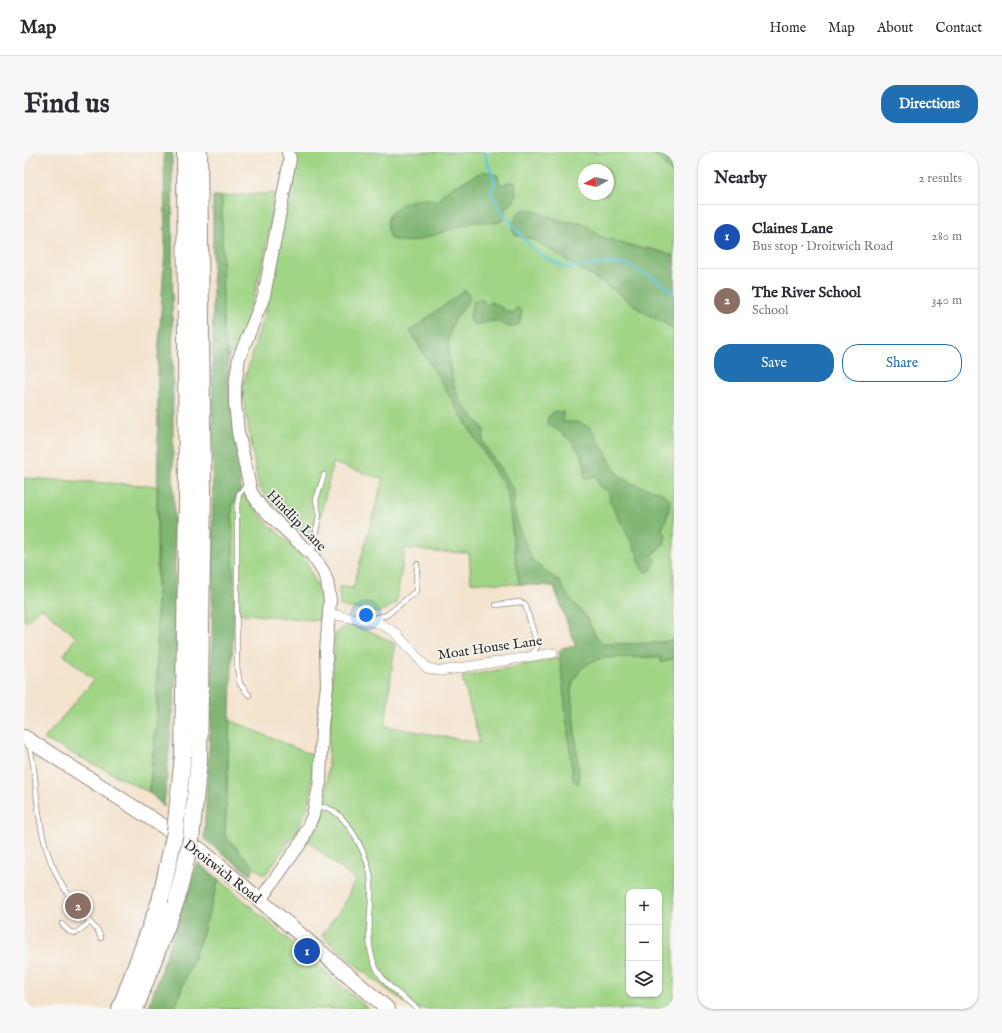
<!DOCTYPE html>
<html lang="en">
<head>
<meta charset="utf-8">
<style>
  body { margin:0; font-family:"IM FELL English",serif; background:#f7f7f7; color:#2b2b33 }
  .controls { position:absolute; right:12px; bottom:12px; display:grid; overflow:hidden; border-radius:8px; box-shadow:0 1px 3px #0004 }
  .controls button { width:36px; height:36px; display:grid; place-items:center; padding:0; border:0; border-bottom:1px solid #e1e1e2; background:#fff; color:#2b2b33; font:20px sans-serif }
  .compass { position:absolute; left:554px; top:12px; width:36px; height:36px; border-radius:50%; background:#fff; box-shadow:0 1px 3px #0004; rotate:262deg }
  .you { position:absolute; left:342px; top:463px; width:14px; height:14px; margin:-10px; border:3px solid #fff; border-radius:50%; background:#1a73e8; box-shadow:0 0 0 6px #1a73e833 }
  .badge { display:grid; place-items:center; width:26px; height:26px; border-radius:50%; background:#1f6fb2; color:#fff; font-size:13px; font-weight:700 }
  .pin { position:absolute; translate:-50% -50%; border:2px solid #fff; box-shadow:0 1px 4px #0006 }
  .list { margin:0; padding:0; list-style:none }
  h2 { display:flex; justify-content:space-between; align-items:center; height:52px; margin:0; padding:0 16px; font-size:17px }
  h2 small { font-size:13px; font-weight:400; color:#7c7c81 }
  .list li { display:grid; grid-template-columns:26px 1fr auto; gap:12px; align-items:center; box-sizing:border-box; height:64px; padding:0 16px; border-top:1px solid #e1e1e2 }
  .list b { display:block; font-size:15px; white-space:nowrap }
  .list p { margin:0; font-size:13px; white-space:nowrap; color:#7c7c81 }
  .list em { font-size:13px; font-style:normal; color:#7c7c81 }
  .actions { display:flex; gap:8px; padding:12px 16px }
  .actions a { flex:1; padding:9px 0; border:1px solid #1f6fb2; border-radius:16px; text-align:center; font-size:14px; color:#1f6fb2 }
  .actions .main { background:#1f6fb2; color:#fff }
  .icon { flex:none; width:22px; height:22px; fill:none; stroke:currentColor; stroke-width:2; stroke-linecap:round; stroke-linejoin:round }
  .map { position:relative; flex:none; width:650px; height:857px; overflow:hidden; border-radius:16px }
  header { display:flex; align-items:center; gap:24px; box-sizing:border-box; height:56px; padding:0 20px; background:#fff; border-bottom:1px solid #e1e1e2 }
  header strong { font-size:19px }
  nav { display:flex; gap:22px; margin-inline-start:auto; font-size:14px }
  .intro { display:flex; align-items:center; justify-content:space-between; box-sizing:border-box; height:96px; padding:0 24px }
  h1 { margin:0; font-size:28px }
  .button { padding:10px 18px; border-radius:16px; background:#1f6fb2; color:#fff; font-size:14px; font-weight:700 }
  main { display:flex; gap:24px; padding:0 24px }
  aside { flex:1; background:#fff; border-radius:16px; box-shadow:0 1px 3px #0004 }
  .map>svg:first-child { display:block }
  .green { fill:#a0d586; stroke:#668058; fill-rule:evenodd }
  .forest { fill:#80b673; stroke:#56704f }
  .lines { fill:none; stroke-linecap:round; stroke-linejoin:round }
  .stream { stroke:#5ac4d6; stroke-width:2.5 }
  .lane-casing { stroke:#90877c; stroke-width:6 }
  .street-casing { stroke:#90877c; stroke-width:10 }
  .secondary-casing { stroke:#90877c; stroke-width:14 }
  .primary-casing { stroke:#90877c; stroke-width:16 }
  .highway-casing { stroke:#90877c; stroke-width:18 }
  .lane { stroke:#fff; stroke-width:4.5 }
  .street { stroke:#fff; stroke-width:9 }
  .secondary { stroke:#fff; stroke-width:12 }
  .primary { stroke:#fff; stroke-width:14 }
  .highway { stroke:#fff; stroke-width:16 }
  .highway-bridge-casing { stroke:#90877c; stroke-width:18; stroke-linecap:butt }
  .highway-bridge { stroke:#fff; stroke-width:16 }
  .labels { text-anchor:middle; stroke-width:3; stroke-linejoin:round; paint-order:stroke }
  .street-label { font-size:14px; fill:#2b2b2b; stroke:#f6f6f2 }
</style>
</head>
<body>
<header>
<strong>Map</strong>
<nav><a>Home</a><a>Map</a><a>About</a><a>Contact</a></nav>
</header>
<div class="intro"><h1>Find us</h1><a class="button">Directions</a></div>
<main>
<div class="map">
<svg width="650" height="857" viewBox="0 0 650 857">
  <rect width="100%" height="100%" fill="#f6f6f2"/>
  <filter id="ink" filterUnits="userSpaceOnUse"><feTurbulence type="fractalNoise" baseFrequency=".025" numOctaves="2"/><feDisplacementMap in="SourceGraphic" scale="8" xChannelSelector="R" yChannelSelector="G"/><feConvolveMatrix kernelMatrix="1 2 1 2 8 2 1 2 1" color-interpolation-filters="sRGB"/></filter>
  <filter id="wash" filterUnits="userSpaceOnUse"><feTurbulence type="fractalNoise" baseFrequency=".012" numOctaves="4" result="noise"/><feDisplacementMap in="SourceGraphic" scale="16" xChannelSelector="R" yChannelSelector="G"/><feGaussianBlur stdDeviation="0.9" result="paint"/><feColorMatrix in="noise" values="0 0 0 0 0 0 0 0 0 0 0 0 0 0 0 0 0 1.4 0 .05"/><feComposite in="paint" operator="in"/></filter>
  <g filter="url(#wash)">
    <rect width="100%" height="100%" fill="#f4e3cd"/>
    <path class="green" d="M269 0H650V857H389L345 824 298 784 320 752 331 728 284 689 302 650 311 481C327 465 355 484 371 492L361 574 456 591 438 525 540 505 552 495 530 434 447 430 445 401 411 400 381 396 372 452 354 461 316 454 315 435 329 436 359 327 309 311 290 392 262 366 235 336 220 250 219 233 243 152 251 101 268 37ZM560 18H584V42H560ZM605 740H635V842H605Z
      M251 41 240 107 215 198 204 204 199 183 198 44Z
      M0 326 133 334V565L125 640 20 587 70 528 40 503 52 485 17 455 2 470 0 468Z
      M217 337 241 369 279 403 296 440 301 469 210 461 208 353Z
      M206 568 290 604 286 650 271 682 241 723 230 715 201 684Z
      M195 727 344 857H150L179 781Z"/>
    <path class="forest" d="M140 0H148L149 308 153 513 140 655 125 640 133 565 134 207 141 96Z
      M626 0H650V24L637 8Z
      M459 19 473 23 477 33 484 30H491L492 43 490 49 482 55 478 69 471 71 450 70 392 89 383 90 367 87C353 59 380 47 404 47 408 47 412 49 416 48L418 42 422 39Z
      M189 44H198L199 183 204 204 205 232 217 337 208 353 210 461 201 684 230 715 227 723 180 687 188 545Z
      M504 57 539 69 561 72 575 84 608 94 627 97 650 103V177L616 158 593 140 509 87 493 84 488 78 490 69 496 59Z
      M441 138 446 145C442 154 436 160 431 168 418 187 427 233 438 252 444 262 455 268 460 278L459 290 490 339V357L495 376 509 409 536 430 543 443 563 466 573 486 579 492 632 491 650 488V506L638 511 635 505 580 506C562 509 550 521 547 539L555 622V631L553 632 549 627 535 499 540 495H552L530 434 495 432 483 339 386 179Z
      M458 146 462 154 466 150 472 152 482 159H486L488 163 492 156H495L498 159 495 173C482 179 481 171 471 169 462 168 461 175 448 171L446 163 449 150Z
      M531 259 539 260V270H554L567 276 593 321C609 338 633 334 646 347L644 362 638 377 642 383 640 392 628 403 632 409 628 417 622 421 617 416 613 401 586 350 585 340 576 335 571 324 561 327C561 322 561 316 560 311 555 293 538 280 523 272L524 265Z
      M174 711 195 727 179 781 150 857H124Z"/>
    <g class="lines">
      <path class="stream" d="M460 0 471 30 467 39 474 54 501 88 511 99 531 111 545 116 582 111 604 113 633 128 650 141"/>
    </g>
  </g>
  <g filter="url(#ink)">
    <g class="lines">
      <g class="lane-casing">
        <path id="lane" d="M224 332 215 342 213 354V515L216 532 225 543
          M288 401 295 363 292 348 300 323
          M472 453 496 450 501 452 513 492V495L507 503
          M346 467 363 463 392 439 393 412
          M5 593C12 615 11 639 15 662 21 711 40 743 74 779L77 786
          M291 654C296 655 302 655 306 657 326 667 346 708 347 730 349 757 340 785 350 811 358 832 377 844 394 857
          M38 772 46 780 52 781 66 770"/>
      </g>
      <g class="street-casing">
        <path id="street" d="M306 462 355 471 371 480 403 516 417 519 529 501"/>
      </g>
      <g class="secondary-casing">
        <path id="secondary" d="M236 748 278 689 289 663 296 630 298 573 303 534 302 500 306 448 303 429 299 419 288 403 237 355 227 340 214 280 211 251V234L215 206 240 144 266 7 264 0"/>
      </g>
      <g class="primary-casing">
        <path id="primary" d="M0 585 178 699 364 857"/>
      </g>
      <g class="highway-casing">
        <path id="highway" d="M159 603 163 355 161 0
          M175 608 179 342 175 0
          M96 857 136 749
          M111 857 153 747"/>
      </g>
      <use href="#lane" class="lane"/>
      <use href="#street" class="street"/>
      <use href="#secondary" class="secondary"/>
      <use href="#primary" class="primary"/>
      <use href="#highway" class="highway"/>
      <g class="highway-bridge-casing">
        <path id="highway-bridge" d="M153 747 167 687 175 608
          M136 749 151 680 159 603"/>
      </g>
      <use href="#highway-bridge" class="highway-bridge"/>
    </g>
  </g>
  <g class="labels">
    <g class="street-label">
      <text transform="translate(273 368) rotate(46)" y="5">Hindlip Lane</text>
      <text transform="translate(466 495) rotate(-8)" y="5">Moat House Lane</text>
      <text transform="translate(199 719) rotate(38)" y="5">Droitwich Road</text>
    </g>
  </g>
</svg>
<div class="controls">
<button>+</button>
<button>−</button>
<button><svg class="icon" aria-label="layers" viewBox="0 0 24 24"><path d="M12 4l9 5-9 5-9-5zM3 14l9 5 9-5"/></svg></button>
</div>
<svg class="compass" viewBox="-18 -18 36 36"><path d="M0-13l5 13h-10z" fill="#e53935"/><path d="M0 13l5-13h-10z" fill="#7c7c81"/></svg>
<div class="you"></div>
<div class="pin badge" style="left:283px;top:799px;background:#1a4fb4">1</div>
<div class="pin badge" style="left:54px;top:754px;background:#8d6e63">2</div>
</div>
<aside>
<h2>Nearby<small>2 results</small></h2>
<ul class="list">
<li><span class="badge" style="background:#1a4fb4">1</span><div><b>Claines Lane</b><p>Bus stop · Droitwich Road</p></div><em>280 m</em></li>
<li><span class="badge" style="background:#8d6e63">2</span><div><b>The River School</b><p>School</p></div><em>340 m</em></li>
</ul>
<div class="actions"><a class="main">Save</a><a>Share</a></div>
</aside>
</main>
</body>
</html>
